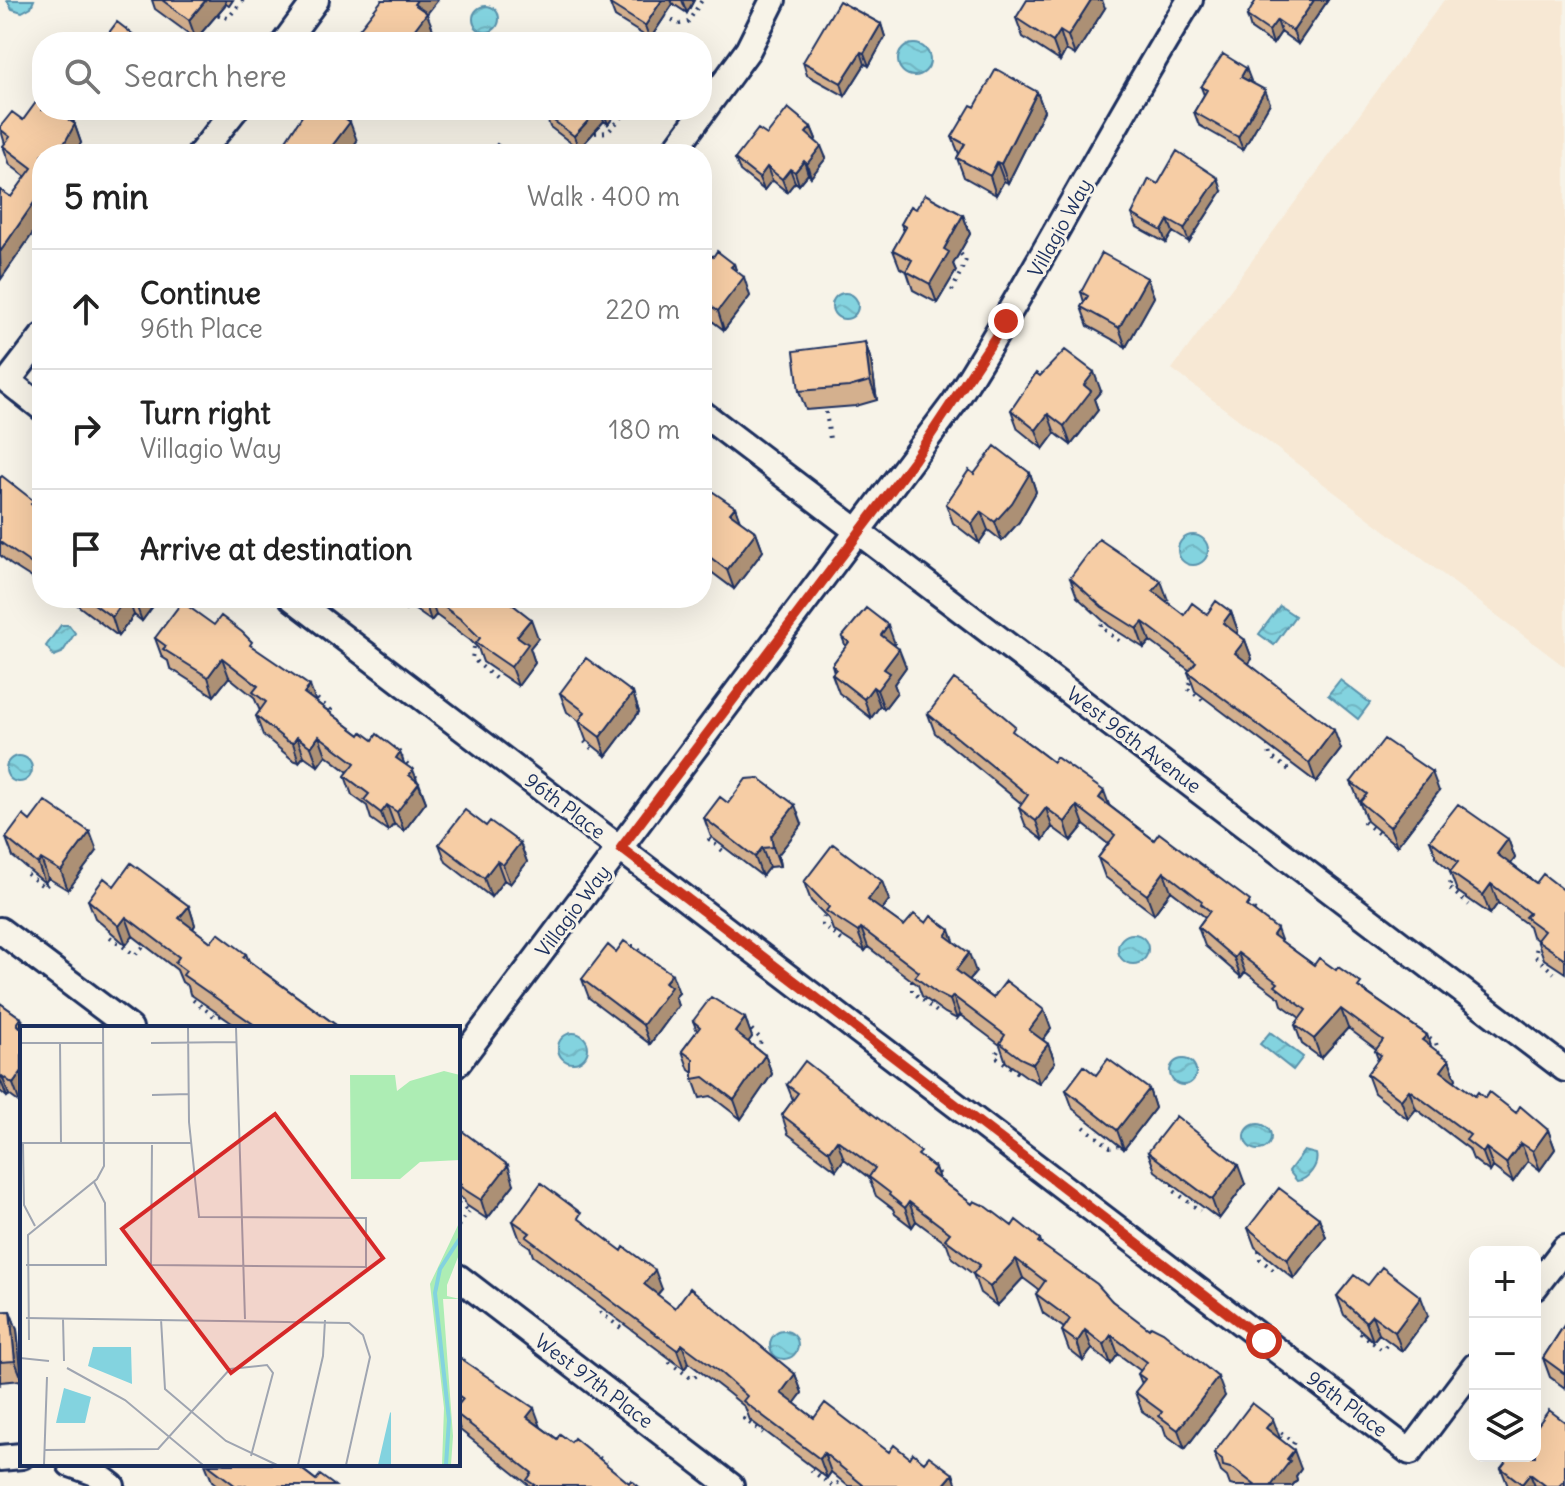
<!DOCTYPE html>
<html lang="en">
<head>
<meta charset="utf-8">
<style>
  body { margin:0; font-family:Delius,sans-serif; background:#f6f6f6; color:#222 }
  .controls { position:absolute; right:24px; bottom:24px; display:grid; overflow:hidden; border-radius:16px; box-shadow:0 8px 32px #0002 }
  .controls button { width:72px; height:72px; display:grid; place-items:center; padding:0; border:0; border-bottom:2px solid #e0e0e0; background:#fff; color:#222; font:40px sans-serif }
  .stop { position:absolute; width:24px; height:24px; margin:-18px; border:6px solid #c8321e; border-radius:50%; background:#fff }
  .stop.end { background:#c8321e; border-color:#fff; box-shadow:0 2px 8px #0008 }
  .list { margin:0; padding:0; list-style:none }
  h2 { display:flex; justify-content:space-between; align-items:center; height:104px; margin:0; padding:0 32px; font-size:34px }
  h2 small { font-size:26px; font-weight:400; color:#767676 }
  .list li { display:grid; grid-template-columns:52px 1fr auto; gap:24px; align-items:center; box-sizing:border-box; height:120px; padding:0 32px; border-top:2px solid #e0e0e0 }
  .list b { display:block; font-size:30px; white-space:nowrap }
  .list p { margin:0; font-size:26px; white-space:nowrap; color:#767676 }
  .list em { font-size:26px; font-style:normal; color:#767676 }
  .icon { flex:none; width:44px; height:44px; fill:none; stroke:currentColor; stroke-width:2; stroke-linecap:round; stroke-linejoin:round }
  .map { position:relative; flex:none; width:1565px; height:1486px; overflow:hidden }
  .search { position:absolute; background:#fff; box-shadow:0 8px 32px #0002; left:32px; top:32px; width:680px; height:88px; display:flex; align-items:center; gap:20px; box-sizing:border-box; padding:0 28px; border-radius:32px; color:#767676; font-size:30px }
  .panel { position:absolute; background:#fff; box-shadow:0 8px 32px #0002; left:32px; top:144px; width:680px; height:464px; border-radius:32px }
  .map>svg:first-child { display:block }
  .built { fill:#f7e8d4 }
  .water { fill:url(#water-waves); stroke:#5991ab; stroke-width:2 }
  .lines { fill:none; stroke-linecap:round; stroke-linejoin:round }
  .street-casing { stroke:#1b2f5e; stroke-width:30 }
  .path { stroke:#1b2f5e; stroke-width:4; stroke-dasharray:2 6; stroke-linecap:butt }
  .street { stroke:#f7f3e8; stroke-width:24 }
  .wall { fill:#d4b08e; stroke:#1b2f5e; stroke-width:2 }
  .shaded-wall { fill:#ac9074; stroke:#1b2f5e; stroke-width:2 }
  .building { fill:#f6cda5; stroke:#1b2f5e; stroke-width:2 }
  .route { stroke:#c8321e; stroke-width:10 }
  .labels { text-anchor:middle; stroke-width:6; stroke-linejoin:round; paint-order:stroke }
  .street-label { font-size:20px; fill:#1b2f5e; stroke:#f7f3e8 }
  .inset-river { fill:none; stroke:#83d3df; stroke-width:4 }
  .inset-road { fill:none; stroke:#9fa5b1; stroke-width:2 }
  .view { fill:#d62828; fill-opacity:0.15; stroke:#d62828; stroke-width:4 }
  .inset-edge { fill:none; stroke:#1b2f5e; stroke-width:4 }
</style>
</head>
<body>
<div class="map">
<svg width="1565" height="1486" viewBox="0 0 1565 1486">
  <defs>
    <pattern id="water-waves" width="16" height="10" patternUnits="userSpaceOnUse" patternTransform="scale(2)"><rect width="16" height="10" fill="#83d3df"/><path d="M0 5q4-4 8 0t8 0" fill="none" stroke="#71b5c2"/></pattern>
  </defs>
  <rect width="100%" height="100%" fill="#f7f3e8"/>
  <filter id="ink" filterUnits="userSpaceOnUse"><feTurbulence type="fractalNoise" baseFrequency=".0125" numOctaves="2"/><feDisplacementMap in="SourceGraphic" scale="16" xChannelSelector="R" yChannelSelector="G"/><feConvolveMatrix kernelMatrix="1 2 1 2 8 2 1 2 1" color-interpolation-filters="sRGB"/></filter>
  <g filter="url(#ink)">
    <path class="built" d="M1444 0H1565V667L1172 369Z"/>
    <path class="water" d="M7 0H34L31 7 22 12 12 9Z
      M473 19a13 13 0 1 1 26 0a13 13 0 1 1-26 0Z
      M898 60a16 16 0 1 1 32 0a16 16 0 1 1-32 0Z
      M832 306a13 13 0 1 1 26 0a13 13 0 1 1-26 0Z
      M1178 550a15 15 0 1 1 30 0a15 15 0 1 1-30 0Z
      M1280 606 1295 616 1274 645 1259 634Z
      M61 625H69L75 633 62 653 54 656 46 646Z
      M1340 680 1370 703 1358 719 1328 695Z
      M6 769a13 13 0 1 1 26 0a13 13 0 1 1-26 0Z
      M1118 949a15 15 0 1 1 30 0a15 15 0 1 1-30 0Z
      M1270 1032 1303 1057 1293 1070 1260 1044Z
      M558 1048a15 15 0 1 1 30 0a15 15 0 1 1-30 0Z
      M1170 1072a13 13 0 1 1 26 0a13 13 0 1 1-26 0Z
      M1245 1137a13 13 0 1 1 26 0a13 13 0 1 1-26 0Z
      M1304 1151 1316 1154C1319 1165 1308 1180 1297 1181L1289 1171Z
      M770 1345a14 14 0 1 1 28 0a14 14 0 1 1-28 0Z"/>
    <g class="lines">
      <g class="street-casing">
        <path id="street" d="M285 42 316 0
          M200 154 235 110
          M672 154 748 50 773 0
          M42 337 8 381 42 408
          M702 413 1565 1069
          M292 598 1410 1452 1475 1366
          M0 930 130 1028
          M458 1063 954 403C1038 271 1108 132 1190 0
          M458 1277 731 1486
          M1535 1287 1565 1248
          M0 1458 22 1456
          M70 1464 95 1473 112 1486"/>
      </g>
      <path class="path" d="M218 15 228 18 243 0
        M665 16 680 24 688 22 702 0
        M595 133 608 132 622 117
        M952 291 966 260 960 253
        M826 412 830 439
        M33 501 42 508
        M393 598 409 611
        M1103 616 1101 627 1123 644
        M474 647 472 658 496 679
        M1193 675 1187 688 1207 704
        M311 694 331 710 328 715
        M586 734 584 741 594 751
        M1268 745 1270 756 1289 770
        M401 757 416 773 415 784
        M1368 815 1364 822 1380 835
        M711 831 709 839 724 852
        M27 874 44 887 52 881
        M1455 876 1448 887 1469 905
        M1248 904 1267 923
        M824 916 822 925 844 942
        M110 937 135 955 145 945
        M1538 941 1535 956 1554 973
        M624 946H635L652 962
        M912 981V991L937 1012
        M193 1000 215 1017 224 1015
        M21 1020 31 1028
        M746 1024 761 1039 758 1055
        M1423 1034 1436 1043 1440 1057
        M1002 1044 995 1056 1021 1075
        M1084 1127 1110 1147 1119 1145
        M933 1166 941 1175 937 1181
        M1173 1184V1190L1200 1211
        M458 1203 469 1212
        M458 1226 471 1209
        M1259 1250 1260 1259 1277 1273
        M600 1304V1312L622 1329
        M1360 1333 1382 1350 1389 1342
        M669 1362 692 1379 701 1372
        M0 1384H1
        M749 1411 744 1419 763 1433
        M1275 1428 1294 1442 1288 1452
        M585 1450 607 1462
        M811 1470 832 1486 842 1481"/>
      <use href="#street" class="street"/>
    </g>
    <path class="wall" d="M152 0H233L229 6 226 4 196 39 155 9Z
      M612 0H694L687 13 673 4 650 39 615 17 610 4Z
      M1328 0 1298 44 1281 32 1273 44 1251 29 1247 16Z
      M1105 8 1075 55 1066 50 1060 61 1023 37 1016 18Z
      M881 24 885 37 869 66 865 64 845 96 807 75 803 62Z
      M1246 68 1250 82 1270 103 1243 150 1199 125 1194 112 1204 95 1201 87Z
      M1037 92 1044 111 1008 183 1004 181 996 195 964 177 957 158 959 154 952 137 975 107Z
      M549 110H619L608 124 604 121 579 149 550 127 546 115Z
      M72 117 81 143 42 154V220L1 279 0 278V190L11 197 26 177 10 165 3 146 5 144 0 127 23 120Z
      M811 127 816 139 815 141 826 158 811 177 808 174 799 185 795 182 787 192 772 180 764 190 740 171 735 159 767 135Z
      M1158 184 1222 191 1189 242 1173 232 1166 243 1137 227 1132 214Z
      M916 209 963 215 970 234 953 264 956 271 937 303 913 290 907 272 900 268 893 250 904 231 901 224Z
      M702 248 713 257 734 264 736 271 750 296 724 330 712 321 708 326 702 321Z
      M1147 278 1154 297 1126 347 1088 326 1081 307 1084 302 1081 292Z
      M865 342 871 361 877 400 856 406 806 410 799 391Z
      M1040 376 1101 391 1094 399 1098 410 1071 445 1055 433 1043 449 1018 429 1011 410Z
      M1030 473 1036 492 1019 522 1002 541 988 530 979 543 953 523 946 504 974 474Z
      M0 478 42 515V581L40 583 10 564 0 555Z
      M702 487 735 507 739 520 756 532 763 551 734 589 702 565Z
      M1070 578 1168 600 1166 602 1184 615 1231 612 1238 631 1236 633 1245 640 1252 659 1248 663 1341 749 1316 782 1195 691 1188 672 1189 670 1150 641 1144 648 1109 626 1077 597Z
      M74 598H159L142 621 134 615 118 636 76 604Z
      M398 598H512L515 607 538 638 530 648 535 663 518 686 483 662 478 648 470 640 436 615 431 621Z
      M214 625 254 648 315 701 360 735 404 764 419 783 426 802 404 831 394 824 388 831 371 819 367 806 352 795 345 776 348 772 326 755 318 766 304 756 299 762 293 760 263 735 256 716 260 711 254 697 229 677 214 696 170 668 168 661 162 657 155 638Z
      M842 637 895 644 894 645 906 667 894 684 897 692 884 709 880 706 871 718 839 693 832 674 834 672 832 665 846 647Z
      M560 693H633L639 712 606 756 586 740 579 721 567 712Z
      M928 714 1019 736 1154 840 1254 911 1281 941 1314 965 1363 990 1427 1035 1431 1047 1449 1060 1456 1079 1454 1081 1475 1096 1485 1098 1548 1130 1555 1149 1540 1170 1528 1161 1513 1182 1493 1167 1490 1172 1473 1159 1469 1149 1416 1109 1408 1119 1374 1093 1367 1074 1378 1059 1375 1051 1376 1049 1348 1028 1321 1058 1302 1044 1295 1025 1300 1018 1282 1005 1280 998 1245 972 1241 977 1205 946 1198 927 1205 917 1171 891 1154 914 1105 877 1098 858 1108 844 1084 825 1071 841 1052 827 1043 840 1026 827 1019 808 1022 804 935 733Z
      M1351 782 1439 791 1397 846 1367 821Z
      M728 803 802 824 778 855 780 866 769 867 762 876 711 837 704 818Z
      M30 821 97 851 68 890 48 878 45 883 13 857 6 838Z
      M486 826 520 843 527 862 510 884 504 880 491 897 446 862 439 844Z
      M1508 839 1515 858 1511 864 1536 883 1565 891V973L1544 959 1537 940 1532 936 1529 926 1498 903 1490 914 1457 891 1450 872 1451 871 1437 859 1430 840Z
      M804 882 889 900 882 910 904 926 954 942 976 972 969 980 993 998 1051 1029 1043 1040 1048 1044 1055 1062 1039 1083 1027 1077 1006 1062 1000 1045 960 1015 957 1019 945 1013 922 996 918 985 868 947 865 951 833 930 829 919 811 901Z
      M114 886 189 906 195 925 193 929 211 942 246 954 249 961 340 1028H239L190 994 188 986 182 982 177 970 133 936 126 945 95 918 88 900Z
      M616 952 679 993 675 997 678 1006 650 1044 589 998 582 979Z
      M0 1003 21 1018 25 1028H22L20 1103 9 1095 7 1097 0 1091Z
      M745 1018 752 1037 748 1042 765 1055 772 1074 741 1119 711 1096 700 1098 693 1079V1073L689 1070 682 1051 697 1031 693 1021Z
      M787 1085 923 1159 935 1168 939 1179 972 1204 1012 1226 1040 1239 1042 1245 1112 1301 1225 1396 1185 1449 1166 1435 1163 1426 1142 1411 1135 1392 1142 1384 1138 1374 1141 1371 1118 1354 1111 1364 1092 1349 1083 1361 1069 1350 1062 1331 1064 1328 1043 1313 1036 1294 1039 1290 1023 1278 997 1306 980 1293 973 1274 952 1258 947 1244 916 1221 912 1227 895 1214 893 1209 876 1196 869 1178 844 1159 836 1170 788 1134 782 1115 793 1100Z
      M1149 1089 1155 1108 1124 1149 1073 1109 1066 1090Z
      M458 1128 514 1184 487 1219 466 1205 464 1200 458 1195Z
      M1148 1152 1245 1184 1219 1219 1155 1171Z
      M1319 1218 1326 1237 1294 1279 1255 1247 1248 1228Z
      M513 1221 585 1223 662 1289 657 1295 675 1308 795 1374 802 1393 794 1403 814 1418 889 1452 924 1462 953 1474 957 1486H848L831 1472 827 1478 750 1420 745 1407 728 1393 689 1363 684 1369 533 1256 530 1247 520 1240Z
      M1368 1285 1428 1316 1402 1351 1379 1334 1373 1341 1344 1315 1337 1296Z
      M10 1311 17 1330 22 1380 0 1382V1312Z
      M1565 1324V1388L1550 1377 1543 1358Z
      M458 1357 541 1427 557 1439 629 1483 638 1486H530L460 1430 458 1423Z
      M1565 1422V1486H1508L1501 1468Z
      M1280 1438 1279 1439 1301 1469 1296 1476 1297 1480 1292 1486H1234L1230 1485 1227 1477 1221 1472 1214 1453Z
      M205 1464H295L316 1480 335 1486H218L212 1481Z"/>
    <path class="shaded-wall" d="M206 0H225L226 4 196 39 189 20Z
      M417 0H438L427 14 434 32 426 42H405L414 4Z
      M662 0H671L673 4 650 39 645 26Z
      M682 0H694L687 13Z
      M1091 0H1102L1105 8 1075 55 1068 36Z
      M1314 0H1328L1298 44 1293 31Z
      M1277 20 1281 32 1273 44 1269 31Z
      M881 24 885 37 869 66 864 53Z
      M1060 31 1066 50 1060 61 1053 42Z
      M861 52 865 64 845 96 841 83Z
      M1246 68 1251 81 1246 89 1241 77Z
      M1265 90 1270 103 1243 150 1238 137Z
      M1037 92 1044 111 1008 183 1001 164Z
      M334 110H355L341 129Z
      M598 110H600L604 121 579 149 574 136Z
      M604 110H619L608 124 603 111Z
      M72 117 81 143 75 154H59L69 120Z
      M350 122 357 141 347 154H326Z
      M811 127 816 139 810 146 806 133Z
      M821 146 826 158 811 177 807 164Z
      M804 161 808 174 799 185 795 172Z
      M997 162 1004 181 996 195 990 176Z
      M767 167 772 180 764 190 759 178Z
      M790 169 795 182 787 192 782 179Z
      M1218 178 1222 191 1189 242 1184 229Z
      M42 191V220L1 279 0 252Z
      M963 215 970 234 953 264 956 271 937 303 930 284 944 249Z
      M1168 220 1173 232 1166 243 1162 231Z
      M734 264 740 281 744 277 750 296 724 330 718 311 731 267Z
      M1147 278 1154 297 1126 347 1119 328Z
      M705 302 712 321 708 326 702 308Z
      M865 342 871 361 877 400 870 381Z
      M1094 372 1101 391 1094 399 1098 410 1071 445 1064 426 1084 385Z
      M1048 414 1055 433 1043 449 1036 430Z
      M1030 473 1036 492 1019 522 1002 541 995 522Z
      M735 507 742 526 730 513Z
      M981 512 988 530 979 543 972 524Z
      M756 532 763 551 734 589 727 570Z
      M42 553V581L40 583 33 565Z
      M1161 581 1168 600 1159 610 1153 591Z
      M126 598H128L134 615 118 636 112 617Z
      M138 598H159L142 621 135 602Z
      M427 598H430L436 615 431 621 425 602Z
      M1231 612 1238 631 1230 642 1223 623Z
      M531 619 538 638 530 648 535 663 518 686 511 667 517 636Z
      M1143 622 1150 641 1144 648 1137 629Z
      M888 625 895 644 888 654 881 635Z
      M1245 640 1252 659 1242 672 1235 653Z
      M899 649 906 667 894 684 897 692 884 709 877 690 884 669Z
      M222 658 229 677 214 696 208 677Z
      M310 686 317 705 304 693Z
      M873 687 880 706 871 718 864 699Z
      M633 693 639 712 606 756 600 737Z
      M1334 730 1341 749 1316 782 1309 763Z
      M319 736 326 755 318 766 311 747Z
      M297 737 304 756 299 762 293 743Z
      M400 752 407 771 396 758Z
      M413 770 426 802 404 831 397 812 409 775Z
      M1432 772 1439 791 1397 846 1390 827Z
      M1104 791 1111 810 1099 798Z
      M387 805 394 824 388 831 381 813Z
      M795 805 802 824 778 855 780 866 773 847 771 836Z
      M1077 806 1084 825 1071 841 1065 822Z
      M1046 808 1052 827 1043 840 1036 821Z
      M90 832 97 851 68 890 61 871Z
      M1508 839 1515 858 1504 873 1497 854Z
      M520 843 527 862 510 884 503 865Z
      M762 848 769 867 762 876 755 857Z
      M41 859 48 878 45 883 38 864Z
      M497 861 504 880 491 897 484 878Z
      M1164 872 1171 891 1154 914 1147 895Z
      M882 881 889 900 875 919 868 900Z
      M1491 884 1498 903 1490 914 1483 895Z
      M189 906 195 925 186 937 179 918Z
      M126 917 133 936 126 945 119 926Z
      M861 928 868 947 865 951 858 932Z
      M1277 929 1284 948 1273 935Z
      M950 930 957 949 946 936Z
      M969 953 976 972 962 989 956 970Z
      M1238 953 1245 972 1241 977 1234 958Z
      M672 974 679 993 675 997 678 1006 650 1044 643 1025 665 982Z
      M953 996 960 1015 957 1019 950 1000Z
      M1341 1009 1348 1028 1321 1058 1314 1039Z
      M1044 1010 1051 1029 1036 1048 1029 1030Z
      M21 1018 25 1028H22L17 1024Z
      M745 1018 752 1037 741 1051 735 1032Z
      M1427 1035 1434 1054 1422 1040Z
      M1048 1044 1055 1062 1039 1083 1033 1064Z
      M765 1055 772 1074 741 1119 734 1100Z
      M1449 1060 1456 1079 1448 1090 1441 1071Z
      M22 1071V1099L20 1103 13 1084Z
      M2 1076 9 1095 7 1097 0 1079Z
      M1149 1089 1155 1108 1124 1149 1117 1130Z
      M1409 1090 1416 1109 1408 1119 1401 1100Z
      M1548 1130 1555 1149 1540 1170 1533 1151Z
      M837 1140 844 1159 836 1170 829 1151Z
      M1521 1143 1528 1161 1513 1182 1506 1163Z
      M1486 1148 1493 1167 1490 1172 1483 1153Z
      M508 1165 514 1184 487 1219 481 1200Z
      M1238 1165 1245 1184 1219 1219 1212 1200Z
      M935 1168 942 1187 931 1173Z
      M909 1202 916 1221 912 1227 905 1208Z
      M1319 1218 1326 1237 1294 1279 1287 1260Z
      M1016 1259 1023 1278 997 1306 990 1287Z
      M655 1270 662 1289 650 1303 644 1284Z
      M1421 1297 1428 1316 1402 1351 1395 1332Z
      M10 1311 17 1330 22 1379 15 1361Z
      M1372 1315 1379 1334 1373 1341 1366 1322Z
      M1085 1330 1092 1349 1083 1361 1077 1342Z
      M1111 1335 1118 1354 1111 1364 1104 1345Z
      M682 1344 689 1363 684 1369 677 1350Z
      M795 1374 802 1393 788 1412 781 1393Z
      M1218 1377 1225 1396 1185 1449 1178 1430Z
      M534 1408 541 1427 527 1417Z
      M1273 1419 1280 1438 1273 1447 1266 1428Z
      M1294 1450 1301 1469 1296 1476 1297 1480 1292 1486H1271Z
      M824 1453 831 1472 827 1478 820 1459Z
      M953 1474 957 1486H943Z
      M1530 1474 1535 1486H1523L1522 1484Z"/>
    <path class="building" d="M162 0H206L189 20Z
      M382 0H417L414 4 427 13 405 42H349Z
      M612 0H662L645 26 610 4Z
      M1027 0H1091L1068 36 1060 31 1053 42 1016 18Z
      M1256 0H1314L1293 31 1277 20 1269 31 1247 16Z
      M839 1 881 24 864 53 861 52 841 83 803 62Z
      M117 22 143 42H102Z
      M150 37 157 42H146Z
      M1223 54 1246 68 1241 77 1265 90 1238 137 1194 112 1207 90 1201 87Z
      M996 69 1037 92 1001 164 997 162 990 176 957 158 965 144 952 137 971 105 975 107Z
      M42 94V110H63L72 117 69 120 75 124 59 153 60 154H42V191L0 252V190L11 197 32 168 3 146 10 137 0 129V127L12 112 23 120Z
      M788 108 811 127 806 133 821 146 807 164 804 161 795 172 790 169 782 179 767 167 759 178 735 159 758 129 767 135Z
      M306 110H334L350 122 326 154H277Z
      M549 110H598L574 136 546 115Z
      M497 144 510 154H489Z
      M1177 151 1218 178 1184 229 1168 220 1162 231 1132 214 1149 179 1158 184Z
      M925 194 963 215 944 249 949 252 930 284 906 271 912 260 893 250 906 227 901 224 911 206 916 209Z
      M702 248 713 257 717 251 734 264 731 267 744 277 718 311 705 302 702 306Z
      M1102 253 1147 278 1119 328 1081 307 1088 296 1081 292Z
      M865 342 870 381 849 387 799 391 794 351Z
      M1065 350 1094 372 1084 385 1091 391 1064 426 1048 414 1036 430 1011 410 1036 373 1040 376Z
      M995 446 1030 473 1012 503 995 522 981 512 972 524 946 504 969 470 974 474Z
      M2 476 34 501 31 504 42 515V553L33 565 0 542V478Z
      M703 485 735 507 730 513 756 532 727 570 702 551V487Z
      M1099 539 1161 581 1153 591 1184 615 1192 603 1207 614 1216 601 1231 612 1223 623 1245 640 1235 653 1334 730 1309 763 1188 672 1196 662 1143 622 1137 629 1102 607 1070 578Z
      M86 598H126L112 617Z
      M432 598H510L508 601 531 619 517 636 528 644 511 667 476 643 480 638 463 621Z
      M182 602 214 625 221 616 242 632 252 642 250 645 310 686 304 693 360 735 362 732 373 740 377 734 400 752 396 758 413 770 409 775 419 783 397 812 387 805 381 813 364 800 369 794 345 776 355 763 319 736 311 747 297 737 293 743 287 741 256 716 266 702 253 692 258 686 222 658 208 677 163 649 166 646 155 638Z
      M866 608 888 625 881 635 899 649 884 669 890 673 877 690 873 687 864 699 832 674 836 669 832 665 849 642 842 637Z
      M586 658 633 693 600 737 579 721 585 712 560 693Z
      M954 679 987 702 1015 726 1012 731 1053 762 1056 757 1104 791 1099 798 1154 840 1159 833 1250 901 1247 906 1277 929 1273 935 1314 965 1319 958 1336 970 1338 967 1361 983 1358 987 1427 1035 1422 1040 1449 1060 1441 1071 1475 1096 1478 1092 1485 1098 1489 1092 1516 1113 1520 1106 1548 1130 1533 1151 1521 1143 1506 1163 1486 1148 1483 1153 1466 1140 1470 1135 1409 1090 1401 1100 1367 1074 1381 1055 1375 1051 1383 1040 1341 1009 1314 1039 1295 1025 1306 1010 1275 986 1278 983 1238 953 1234 958 1198 927 1210 911 1201 904 1202 901 1164 872 1147 895 1098 858 1115 835 1077 806 1065 822 1046 808 1036 821 1019 808 1028 795 928 714Z
      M1384 739 1432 772 1390 827 1360 802 1367 794 1351 782Z
      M759 778 795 805 771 836 773 847 762 848 755 857 704 818 720 797 728 803 746 779Z
      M45 801 90 832 61 871 41 859 38 864 6 838 23 815 30 821Z
      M1458 804 1508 839 1497 854 1536 883 1543 874 1565 891V959L1537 940 1544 931 1525 917 1529 913 1491 884 1483 895 1450 872 1458 862 1430 840Z
      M465 810 486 826 490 821 520 843 503 865 497 861 484 878 439 844Z
      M833 844 882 881 868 900 904 926 914 914 926 923 931 916 950 930 946 936 969 953 956 970 993 998 1006 981 1044 1010 1029 1030 1048 1044 1033 1064 1020 1058 1000 1043 1005 1035 953 996 950 1000 938 994 915 977 919 972 861 928 858 932 826 911 829 907 804 882Z
      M131 863 189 906 179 918 211 942 218 933 246 954 243 957 340 1028H259L183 975 186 971 175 963 179 957 126 917 119 926 88 900 104 878 114 886Z
      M624 941 672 974 665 982 671 987 643 1025 582 979 608 945 616 952Z
      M711 997 745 1018 735 1032 765 1055 734 1100 704 1077 693 1079V1059L682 1051 700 1027 693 1021Z
      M0 1003 21 1018 17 1024 22 1029V1071L13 1084 2 1076 0 1078Z
      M1108 1059 1149 1089 1117 1130 1066 1090 1084 1066 1096 1075Z
      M805 1061 921 1152 918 1155 935 1168 931 1173 972 1204 974 1201 987 1207 1012 1226 1016 1220 1040 1239 1038 1242 1097 1284 1112 1301 1149 1329 1151 1326 1163 1332 1218 1377 1178 1430 1159 1416 1162 1412 1135 1392 1145 1379 1138 1374 1147 1362 1111 1335 1104 1345 1085 1330 1077 1342 1062 1331 1070 1319 1036 1294 1045 1281 1016 1259 990 1287 973 1274 980 1265 945 1239 950 1233 909 1202 905 1208 889 1195 890 1193 869 1177 875 1168 837 1140 829 1151 782 1115 798 1093 787 1085Z
      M1176 1116 1238 1165 1212 1200 1148 1152Z
      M458 1128 508 1165 481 1200 459 1186 461 1184 458 1182Z
      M541 1183 581 1213 578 1218 622 1251 624 1247 655 1270 644 1284 675 1308 690 1288 795 1374 781 1393 814 1418 825 1403 889 1452 894 1445 910 1458 913 1453 924 1462 929 1456 953 1474 943 1486H863V1485L824 1453 820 1459 743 1401 747 1396 722 1374 682 1344 677 1350 526 1237 530 1233 513 1221Z
      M1279 1188 1319 1218 1287 1260 1248 1228Z
      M1382 1267 1421 1297 1395 1332 1372 1315 1366 1322 1337 1296 1354 1275 1368 1285Z
      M10 1311 15 1361 0 1362V1312Z
      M1565 1324V1374L1543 1358Z
      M458 1357 534 1408 527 1417 557 1439 560 1434 571 1442 574 1438 629 1483 631 1480 638 1486H536L527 1480 532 1473 458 1415V1405L463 1399 458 1395Z
      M1252 1403 1273 1419 1266 1428 1294 1450 1287 1459 1290 1461 1271 1486H1256L1234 1469 1223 1466 1222 1459 1214 1453Z
      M1549 1410 1565 1422V1482L1562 1483 1559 1486H1546L1530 1474 1522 1484 1501 1468 1510 1456H1535V1429Z
      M207 1464H295L316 1480 320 1475 335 1486H236Z"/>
  </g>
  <g class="lines" filter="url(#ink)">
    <path class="route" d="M1006 321 914 460 621 848 1264 1341"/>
  </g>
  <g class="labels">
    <g class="street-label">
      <text transform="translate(1060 228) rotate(-61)" y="7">Villagio Way</text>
      <text transform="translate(1134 740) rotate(37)" y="7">West 96th Avenue</text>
      <text transform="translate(565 806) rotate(37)" y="7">96th Place</text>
      <text transform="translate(573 911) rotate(-53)" y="7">Villagio Way</text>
      <text transform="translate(594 1381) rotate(37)" y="7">West 97th Place</text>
      <text transform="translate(1347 1404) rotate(37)" y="7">96th Place</text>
    </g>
  </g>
  <g transform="translate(20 1026)">
    <rect width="440" height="440" fill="#f7f3e8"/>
    <path d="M440 195V226L427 259V270L440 273H423L433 410 431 439H422L424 382 410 258Z" fill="#adedb4"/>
    <path d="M424 45 440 49V134L400 136 380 153H331L330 49H375L377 65 390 55Z" fill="#adedb4"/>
    <path d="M73 321H111L112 358 68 340ZM44 362 71 371 65 397H36ZM371 386V439H358L370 387Z" fill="#83d3df"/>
    <path class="inset-river" d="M426 439 429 394 415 267 420 243 440 212"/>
    <path class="inset-road" d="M216 1 225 293M0 17H83M40 17 41 118M131 17 216 16M132 69 169 68M0 117H172M3 117 4 179 15 200M132 119 131 239 346 241V192L179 191 169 96 168 1M6 239H86L85 177 74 156M6 292 329 297 343 309 350 331 326 439M43 293 44 335M141 293 145 363 206 415 257 439M9 314 8 209 77 153 84 140 83 1M0 332 29 335M47 342 105 374 183 439M24 424 138 423 210 343 247 339 253 347 231 430M24 439 27 351M278 439 303 330 305 294"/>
    <path class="view" d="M255 88 363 232 211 347 102 203Z"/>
    <rect width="440" height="440" class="inset-edge"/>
  </g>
</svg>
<div class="controls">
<button>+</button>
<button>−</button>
<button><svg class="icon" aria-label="layers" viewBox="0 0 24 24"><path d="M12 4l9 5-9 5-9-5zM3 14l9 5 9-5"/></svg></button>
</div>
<div class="stop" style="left:1264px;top:1341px"></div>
<div class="stop end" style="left:1006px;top:321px"></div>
<div class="search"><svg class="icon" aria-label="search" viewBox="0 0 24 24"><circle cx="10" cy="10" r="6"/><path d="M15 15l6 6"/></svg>Search here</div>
<section class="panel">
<h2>5 min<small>Walk · 400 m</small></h2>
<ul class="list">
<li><svg class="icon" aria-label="ahead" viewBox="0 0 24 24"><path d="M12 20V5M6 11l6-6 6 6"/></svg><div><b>Continue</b><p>96th Place</p></div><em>220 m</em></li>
<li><svg class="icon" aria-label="right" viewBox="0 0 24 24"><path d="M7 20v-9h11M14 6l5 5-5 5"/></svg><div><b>Turn right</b><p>Villagio Way</p></div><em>180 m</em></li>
<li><svg class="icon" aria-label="arrive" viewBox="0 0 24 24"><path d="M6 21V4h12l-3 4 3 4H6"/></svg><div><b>Arrive at destination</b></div></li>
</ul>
</section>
</div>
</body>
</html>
